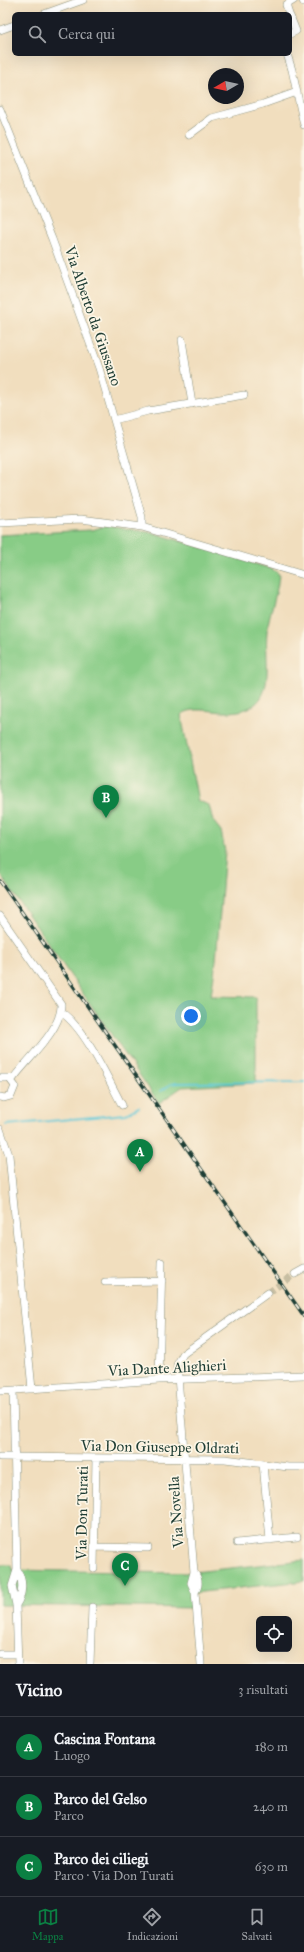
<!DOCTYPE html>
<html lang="it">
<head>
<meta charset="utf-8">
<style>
  body { margin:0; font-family:"IM FELL Great Primer",serif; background:#20242c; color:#f1f3f6 }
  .controls { position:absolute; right:12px; bottom:12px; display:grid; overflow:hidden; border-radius:6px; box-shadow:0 4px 16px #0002 }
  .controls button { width:36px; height:36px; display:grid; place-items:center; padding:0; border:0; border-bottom:1px solid #363941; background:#171b24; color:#f1f3f6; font:20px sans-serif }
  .compass { position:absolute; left:208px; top:68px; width:36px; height:36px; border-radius:50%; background:#171b24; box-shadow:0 4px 16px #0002; rotate:261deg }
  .you { position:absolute; left:191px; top:1016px; width:14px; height:14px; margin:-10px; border:3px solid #fff; border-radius:50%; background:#1a73e8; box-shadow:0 0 0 6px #1a73e833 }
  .badge { display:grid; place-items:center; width:26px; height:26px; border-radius:50%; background:#0b8043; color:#fff; font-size:13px; font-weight:700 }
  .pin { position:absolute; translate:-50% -33px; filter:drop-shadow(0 1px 2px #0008) }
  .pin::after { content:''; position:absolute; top:21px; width:14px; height:12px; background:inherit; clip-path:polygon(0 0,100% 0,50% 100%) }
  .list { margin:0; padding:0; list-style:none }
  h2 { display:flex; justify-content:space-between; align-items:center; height:52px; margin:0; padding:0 16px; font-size:17px }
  h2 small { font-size:13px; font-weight:400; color:#9ea1a6 }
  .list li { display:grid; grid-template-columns:26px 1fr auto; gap:12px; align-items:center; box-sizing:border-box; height:60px; padding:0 16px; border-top:1px solid #363941 }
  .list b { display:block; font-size:15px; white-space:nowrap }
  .list p { margin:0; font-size:13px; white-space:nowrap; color:#9ea1a6 }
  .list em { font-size:13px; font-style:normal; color:#9ea1a6 }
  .icon { flex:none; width:22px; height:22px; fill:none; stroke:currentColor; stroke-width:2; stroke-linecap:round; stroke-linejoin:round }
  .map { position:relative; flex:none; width:304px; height:1664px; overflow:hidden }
  .search { position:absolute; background:#171b24; box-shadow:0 4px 16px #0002; left:12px; right:12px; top:12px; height:44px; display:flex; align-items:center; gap:10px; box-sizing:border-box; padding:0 14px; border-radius:6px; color:#9ea1a6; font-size:15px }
  .sheet { height:232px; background:#171b24 }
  nav { display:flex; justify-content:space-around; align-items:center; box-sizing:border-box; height:56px; border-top:1px solid #363941; background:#171b24; font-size:11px; color:#9ea1a6 }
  nav a { display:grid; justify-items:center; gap:2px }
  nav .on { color:#0b8043 }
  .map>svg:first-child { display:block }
  .green { fill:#88cc86; stroke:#54845d }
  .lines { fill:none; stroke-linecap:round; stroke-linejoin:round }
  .stream { stroke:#5dc8d7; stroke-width:2 }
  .minor-tunnel { stroke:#c7bea2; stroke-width:7; stroke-dasharray:7 3.5; stroke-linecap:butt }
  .minor-casing { stroke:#888e79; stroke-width:8 }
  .major-casing { stroke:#888e79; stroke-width:10 }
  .minor { stroke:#fff; stroke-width:7 }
  .major { stroke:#fff; stroke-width:9 }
  .rail-casing { stroke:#1f3d34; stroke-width:3.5 }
  .rail { stroke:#fcf5e5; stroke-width:2; stroke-dasharray:6; stroke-linecap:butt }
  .labels { text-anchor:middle; stroke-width:3.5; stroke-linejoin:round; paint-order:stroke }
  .street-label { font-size:15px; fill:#1f3d34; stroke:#fcf5e5 }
</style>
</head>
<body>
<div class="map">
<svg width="304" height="1664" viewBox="0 0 304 1664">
  <rect width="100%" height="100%" fill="#fcf5e5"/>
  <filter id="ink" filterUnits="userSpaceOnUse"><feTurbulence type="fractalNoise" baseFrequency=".025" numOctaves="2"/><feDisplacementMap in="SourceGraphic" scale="8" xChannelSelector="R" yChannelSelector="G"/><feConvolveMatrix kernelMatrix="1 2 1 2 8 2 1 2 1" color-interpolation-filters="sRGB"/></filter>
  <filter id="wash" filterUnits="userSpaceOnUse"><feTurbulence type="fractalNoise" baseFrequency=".012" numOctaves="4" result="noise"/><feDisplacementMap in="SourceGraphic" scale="16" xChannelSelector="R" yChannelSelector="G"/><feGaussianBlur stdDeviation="0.9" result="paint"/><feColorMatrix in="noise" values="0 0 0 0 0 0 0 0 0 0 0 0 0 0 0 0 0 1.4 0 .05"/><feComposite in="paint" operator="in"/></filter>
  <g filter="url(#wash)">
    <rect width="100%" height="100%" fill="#f1debe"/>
    <path class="green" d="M107 526 154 533 272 569 279 574C278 594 269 612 267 631 264 665 280 710 229 712 216 713 192 705 181 715L198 801 209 805 213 821 221 831 225 851 216 960 211 996 256 997V1083L182 1087 159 1103 0 874V535L91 530Z
      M304 1560V1581L193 1593 194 1608 0 1605V1565H11L12 1570 185 1573Z"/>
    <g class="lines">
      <path class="stream" d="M161 1091 171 1084 177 1083 304 1082
        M6 1125 126 1114 139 1107"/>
    </g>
  </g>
  <g filter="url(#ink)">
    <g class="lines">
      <path class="minor-tunnel" d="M268 1293 295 1274"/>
      <g class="minor-casing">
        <path id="minor" d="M44 14 83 0
          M289 14 286 5 294 0
          M290 16 296 31 290 34
          M0 30 14 25
          M287 54 292 70 304 125
          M0 109 52 239 99 368 142 517V527
          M189 135 212 118 263 104 297 92
          M182 340 192 404
          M114 420 148 411 244 395
          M0 523 81 519 142 527 304 575
          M0 916 61 1004C62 1030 27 1059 12 1080
          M61 1012C85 1028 108 1079 122 1105
          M0 1078H9L15 1086 11 1096 4 1098 0 1097
          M0 1129 9 1155 32 1389
          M295 1274 304 1269
          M105 1282 162 1281
          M159 1380 162 1262
          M0 1391 159 1380 304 1375
          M13 1391 17 1570 12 1586 16 1605 18 1664
          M0 1457 225 1459 288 1467H304
          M263 1464 270 1540
          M237 1543 297 1537
          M94 1547 148 1548
          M94 1568 96 1458
          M194 1572C199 1579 200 1585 195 1592
          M16 1605C23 1595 24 1580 17 1570
          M0 1654H17
          M90 1664 92 1607
          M201 1664 195 1592 191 1583 194 1572 177 1365 183 1354 268 1293"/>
      </g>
      <g class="major-casing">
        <path id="major" d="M304 0V1"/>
      </g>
      <use href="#minor" class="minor"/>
      <use href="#major" class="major"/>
      <g class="rail-casing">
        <path id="rail" d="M0 881 304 1316"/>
      </g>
      <use href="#rail" class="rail"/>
    </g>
  </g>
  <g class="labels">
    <g class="street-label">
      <text transform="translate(93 316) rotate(71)" y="5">Via Alberto da Giussano</text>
      <text transform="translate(167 1368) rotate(-3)" y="5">Via Dante Alighieri</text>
      <text transform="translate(160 1447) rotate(1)" y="5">Via Don Giuseppe Oldrati</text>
      <text transform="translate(176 1512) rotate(-94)" y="5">Via Novella</text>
      <text transform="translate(82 1513) rotate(-89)" y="5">Via Don Turati</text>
    </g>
  </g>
</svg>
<div class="controls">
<button><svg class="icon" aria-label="locate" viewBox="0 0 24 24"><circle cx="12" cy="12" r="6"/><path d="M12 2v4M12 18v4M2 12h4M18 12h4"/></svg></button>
</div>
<svg class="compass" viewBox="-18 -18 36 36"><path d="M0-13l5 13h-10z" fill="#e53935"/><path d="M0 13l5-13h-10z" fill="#9ea1a6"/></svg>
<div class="you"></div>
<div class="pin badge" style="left:140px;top:1172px">A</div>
<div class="pin badge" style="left:106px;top:818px">B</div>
<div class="pin badge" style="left:125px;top:1586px">C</div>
<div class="search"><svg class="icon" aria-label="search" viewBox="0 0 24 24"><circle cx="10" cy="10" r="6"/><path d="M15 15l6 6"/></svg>Cerca qui</div>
</div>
<section class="sheet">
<h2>Vicino<small>3 risultati</small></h2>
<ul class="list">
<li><span class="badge">A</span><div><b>Cascina Fontana</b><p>Luogo</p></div><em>180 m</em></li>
<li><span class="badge">B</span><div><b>Parco del Gelso</b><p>Parco</p></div><em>240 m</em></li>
<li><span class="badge">C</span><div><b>Parco dei ciliegi</b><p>Parco · Via Don Turati</p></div><em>630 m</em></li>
</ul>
</section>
<nav>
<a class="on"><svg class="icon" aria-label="map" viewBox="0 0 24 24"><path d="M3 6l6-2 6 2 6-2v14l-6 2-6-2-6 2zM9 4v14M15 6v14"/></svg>Mappa</a>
<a><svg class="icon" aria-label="directions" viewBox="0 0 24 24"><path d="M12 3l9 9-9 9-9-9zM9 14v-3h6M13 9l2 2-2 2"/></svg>Indicazioni</a>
<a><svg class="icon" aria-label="saved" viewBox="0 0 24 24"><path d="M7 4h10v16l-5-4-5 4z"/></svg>Salvati</a>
</nav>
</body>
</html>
